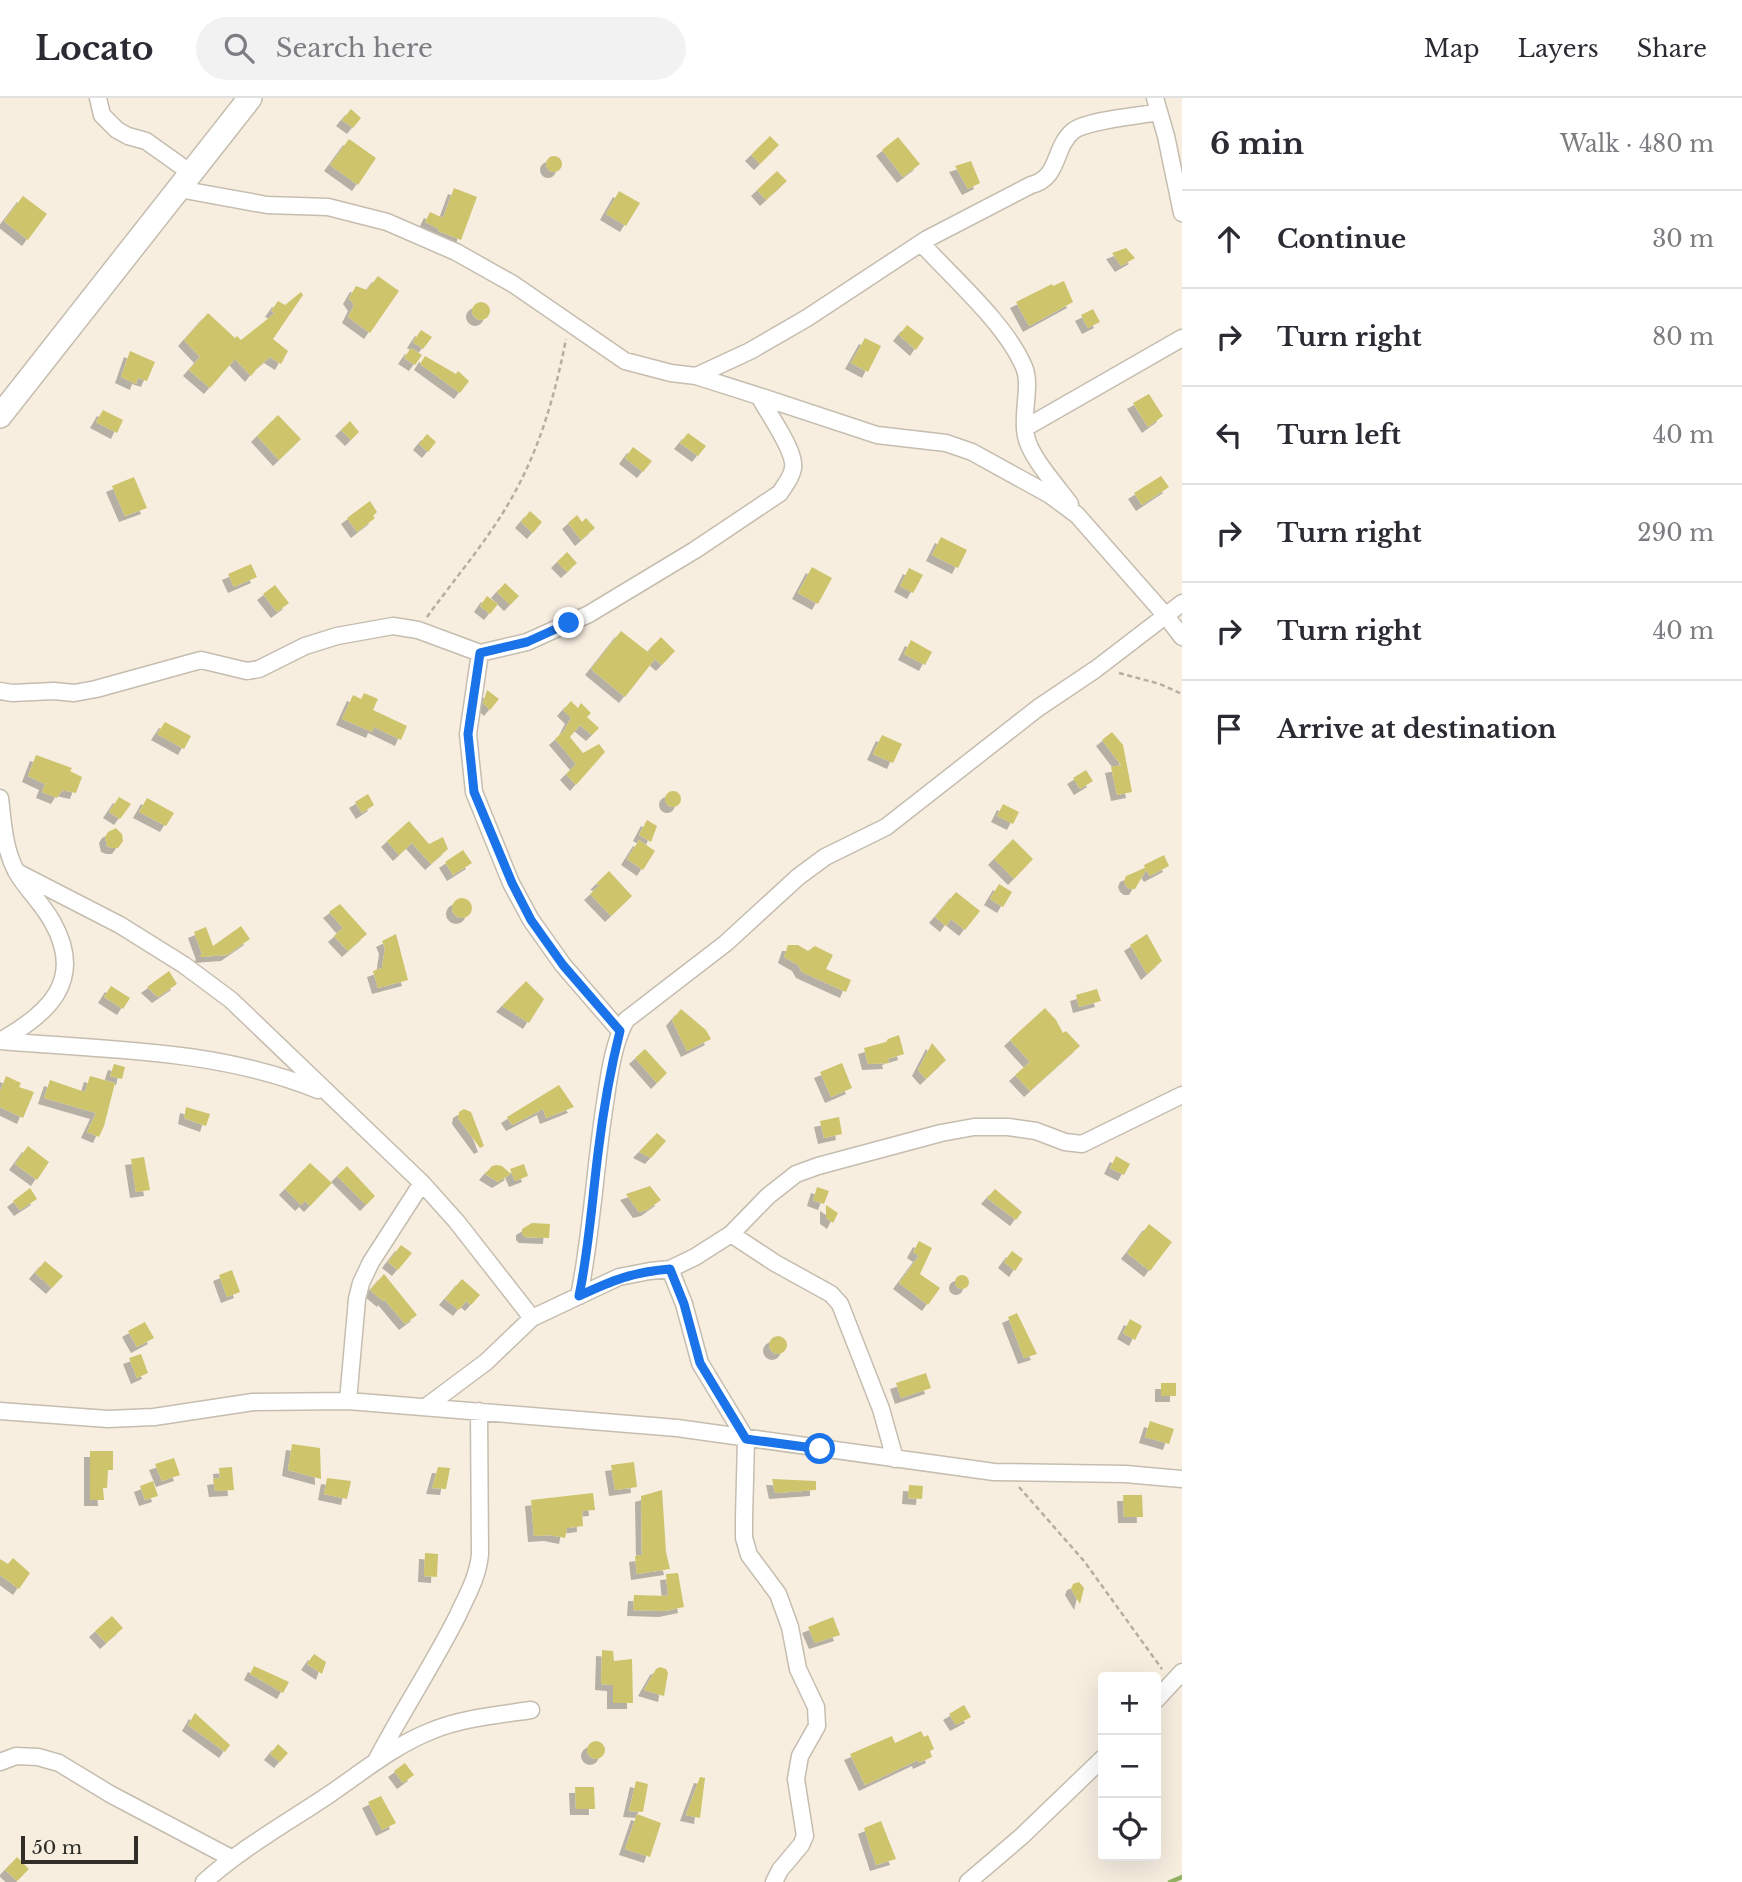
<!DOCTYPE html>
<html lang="en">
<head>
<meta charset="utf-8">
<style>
  body { margin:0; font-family:"Libre Baskerville",serif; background:#f2f2f3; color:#2b2b33 }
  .controls { position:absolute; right:21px; bottom:21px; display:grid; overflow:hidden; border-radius:7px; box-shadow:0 7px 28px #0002 }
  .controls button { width:63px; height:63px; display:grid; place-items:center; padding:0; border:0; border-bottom:2px solid #e1e1e2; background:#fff; color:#2b2b33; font:35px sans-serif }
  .scale { position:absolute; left:21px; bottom:18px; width:117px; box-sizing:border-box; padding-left:7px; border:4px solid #312e28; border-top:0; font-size:19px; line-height:24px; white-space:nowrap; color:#312e28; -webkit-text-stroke:5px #f7eee0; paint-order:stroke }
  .stop { position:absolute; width:21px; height:21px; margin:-16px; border:5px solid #1a73e8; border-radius:50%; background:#fff }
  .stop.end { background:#1a73e8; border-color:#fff; box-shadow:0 2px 7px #0008 }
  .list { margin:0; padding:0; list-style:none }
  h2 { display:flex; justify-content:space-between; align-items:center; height:91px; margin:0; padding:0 28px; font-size:30px }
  h2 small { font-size:23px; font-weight:400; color:#7c7c81 }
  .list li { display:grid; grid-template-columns:46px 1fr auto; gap:21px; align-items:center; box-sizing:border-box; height:98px; padding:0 28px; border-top:2px solid #e1e1e2 }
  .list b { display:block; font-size:26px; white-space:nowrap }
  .list em { font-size:23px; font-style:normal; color:#7c7c81 }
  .icon { flex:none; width:38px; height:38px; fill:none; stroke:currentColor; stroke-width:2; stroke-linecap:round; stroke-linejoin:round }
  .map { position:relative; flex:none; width:1182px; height:1784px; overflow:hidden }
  header { display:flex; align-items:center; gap:42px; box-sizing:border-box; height:98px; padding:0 35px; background:#fff; border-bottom:2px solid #e1e1e2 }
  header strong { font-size:33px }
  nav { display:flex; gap:38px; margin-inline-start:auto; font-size:24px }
  .search { width:490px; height:63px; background:#f2f2f3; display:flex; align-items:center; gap:18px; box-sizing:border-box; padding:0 24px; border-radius:38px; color:#7c7c81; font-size:26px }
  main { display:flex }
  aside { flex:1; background:#fff }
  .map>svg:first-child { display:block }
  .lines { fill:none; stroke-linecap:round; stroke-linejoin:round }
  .stream { stroke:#91b061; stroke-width:4.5 }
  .building { fill:#cdc46c; filter:url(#shadow) }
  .street-casing { stroke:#c5bdaf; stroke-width:19 }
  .secondary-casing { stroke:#c5bdaf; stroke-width:26 }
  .path { stroke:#b5aea3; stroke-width:2.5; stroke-dasharray:5 3.5; stroke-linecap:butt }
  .street { stroke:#fff; stroke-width:16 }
  .secondary { stroke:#fff; stroke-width:23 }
  .route { stroke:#1a73e8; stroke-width:9 }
</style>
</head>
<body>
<header>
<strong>Locato</strong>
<div class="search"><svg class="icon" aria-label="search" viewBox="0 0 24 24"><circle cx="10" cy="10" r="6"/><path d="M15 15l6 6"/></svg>Search here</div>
<nav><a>Map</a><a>Layers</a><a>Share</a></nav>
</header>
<main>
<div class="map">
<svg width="1182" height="1784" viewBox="0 0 1182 1784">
  <defs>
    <filter id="shadow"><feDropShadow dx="-6" dy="6" stdDeviation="0" flood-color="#0004"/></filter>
  </defs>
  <rect width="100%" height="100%" fill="#f7eee0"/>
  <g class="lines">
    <path class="stream" d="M1170 1784 1182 1779"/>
  </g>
  <path class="building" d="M351 11 361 20 353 30 342 22Z
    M770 38 779 47 760 66 751 57Z
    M898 39 920 66 903 79 882 52Z
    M349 41 376 60 358 87 330 67Z
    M546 66a8 8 0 1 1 16 0a8 8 0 1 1-16 0Z
    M971 63 980 85 968 91 955 68Z
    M777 73 787 83 766 102 757 92Z
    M454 90 477 99 461 142 438 133 439 131 425 124 430 114 443 120Z
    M619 93 640 105 626 128 606 116Z
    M23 98 47 116 28 142 4 123Z
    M1126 150 1135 160 1121 168 1112 155Z
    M378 178 399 193 370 235 348 219 354 207 349 200 356 188 367 192Z
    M1064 183 1073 204 1029 228 1016 204 1052 186 1053 188Z
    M301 194 303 197 273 241 288 253 281 266 270 259 258 269 251 278 235 261 210 290 189 272 200 259 184 242 208 215 235 240 237 238 241 242 275 215 271 213 278 203 285 207Z
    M472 213a9 9 0 1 1 18 0a9 9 0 1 1-18 0Z
    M1093 211 1100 224 1088 230 1081 217Z
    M907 227 924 240 916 252 899 237Z
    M421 232 432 239 423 251 413 244Z
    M865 240 881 248 868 274 851 265Z
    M411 250 422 257 415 267 404 260Z
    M130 253 155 264 147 283 138 280 136 286 121 279Z
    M425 258 456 276 458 273 469 283 460 295 420 266Z
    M1149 296 1163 318 1148 329 1133 305Z
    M103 312 123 322 117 335 96 324Z
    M278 317 301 341 279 362 257 338Z
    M350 323 359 334 351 342 341 332Z
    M688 335 706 348 698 358 680 345Z
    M427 336 436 344 428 354 419 346Z
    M633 349 652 363 643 374 625 360Z
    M1161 378 1169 389 1142 407 1134 395Z
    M134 379 147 410 125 418 112 388Z
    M370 403 377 414 373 418 375 420 357 434 347 420Z
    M530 413 542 424 533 435 521 424Z
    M577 417 582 424 586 420 595 430 581 442 568 425Z
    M941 439 967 452 958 470 932 457Z
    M567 454 577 465 567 474 557 464Z
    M251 466 257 479 234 489 228 476Z
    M812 469 832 480 818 506 798 495Z
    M909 470 923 477 913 495 900 488Z
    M505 485 519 498 510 507 497 494Z
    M275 487 289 505 277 514 263 496Z
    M487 498 498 506 490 516 480 508Z
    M621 533 653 558 648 553 661 539 675 553 662 567 655 561 625 599 591 571Z
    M911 542 932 554 925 567 904 556Z
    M487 592 499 601 490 612 483 605Z
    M364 595 378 601 373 612 407 628 401 642 374 629 372 634 342 621 353 597 361 601Z
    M571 603 578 610 581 605 591 615 587 619 599 630 592 637 580 627 570 639 583 655 599 646 605 654 576 687 566 676 576 666 555 641 564 633 571 620 563 612Z
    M165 624 191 638 184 651 157 636Z
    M1112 634 1123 647 1132 694 1117 697 1111 669 1121 667 1102 642Z
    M882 637 902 646 893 665 873 656Z
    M36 657 72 670 70 673 82 679 76 695 62 692 57 700 42 694 45 686 28 678Z
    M1086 672 1093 683 1080 691 1073 680Z
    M665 701a8 8 0 1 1 16 0a8 8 0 1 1-16 0Z
    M368 696 374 707 362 715 355 704Z
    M119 699 131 706 120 721 109 714Z
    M147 700 174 715 166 728 139 714Z
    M1003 706 1019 714 1013 726 997 718Z
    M647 722 657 728 651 744 639 737Z
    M409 723 429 746 443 739 448 751 431 766 412 745 399 757 387 743Z
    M116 730 122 736 123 743 118 750H112L107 748 105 739 108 734Z
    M1013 741 1033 761 1014 781 994 761Z
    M639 742 655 753 643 772 627 761Z
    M463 752 472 765 453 777 445 764Z
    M1164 757 1169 768 1150 778 1146 772 1135 791H1130L1126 788 1124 783 1126 778 1145 770 1144 767Z
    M609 773 632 798 611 818 590 796 600 787 596 786Z
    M999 786 1012 794 1003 809 990 801Z
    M956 794 980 813 965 832 951 821 946 828 935 819Z
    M452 810a10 10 0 1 1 20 0a10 10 0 1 1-20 0Z
    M340 806 367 836 348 853 334 838 343 830 329 814Z
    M241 828 250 841 227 857 199 859 202 856 194 834 206 829 213 848Z
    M396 836 408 882 378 890 373 873 382 870 385 850 382 843Z
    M1147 836 1162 863 1147 876 1130 847Z
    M788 847H798L808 853 815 848 833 857 826 871 851 882 846 894 802 874 798 867 784 859Z
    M169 873 177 886 158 899 147 889Z
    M526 883 544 901 529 925 502 908Z
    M111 888 130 900 123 911 104 899Z
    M1097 891 1101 903 1079 909 1076 897Z
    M1045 910 1056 922 1063 935 1066 933 1080 948 1030 993 1015 977 1030 964 1010 942Z
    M681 911 706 932 711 941 687 953 672 922Z
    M899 937 904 956 888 961 889 965 868 966 864 950 886 944 888 941Z
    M932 945 946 962 926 981 918 972Z
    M645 951 667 975 657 985 635 960Z
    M842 965 852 990 831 999 820 974Z
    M114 966 125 969 122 981 110 978Z
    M6 978 21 985 19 989 34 994 23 1020 0 1009V994Z
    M90 978 115 985 104 1028 99 1039 87 1034 96 1015 44 1000 50 982 85 994Z
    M559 987 574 1009 546 1020 543 1011 512 1027 507 1019Z
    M186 1009 210 1016 206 1028 184 1020Z
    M464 1011 471 1014 484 1048 480 1050 458 1020 459 1014Z
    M839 1019 842 1036 824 1040 820 1023Z
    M657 1035 666 1043 651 1060 639 1054Z
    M28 1048 49 1064 37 1082 15 1066Z
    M1116 1058 1130 1066 1124 1077 1110 1070Z
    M144 1059 150 1092 136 1094 131 1061Z
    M310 1065 332 1085 310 1108 305 1103 301 1107 285 1091Z
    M524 1066 528 1078 515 1083 510 1071Z
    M497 1067 502 1068 511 1076 498 1084 485 1076 492 1068Z
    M347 1068 375 1098 366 1107 337 1078Z
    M650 1088 661 1102 647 1112 639 1114 626 1096Z
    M817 1089 829 1093 824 1106 813 1102Z
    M30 1090 37 1101 20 1112 13 1103Z
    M995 1091 1022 1114 1016 1122 987 1100Z
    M826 1107 838 1115 833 1125 826 1120Z
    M532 1125 550 1126 549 1140 525 1139 522 1136V1131Z
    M1149 1126 1172 1144 1150 1173 1127 1155Z
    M919 1143 932 1150 920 1176 940 1190 928 1207 899 1185 919 1158 913 1154Z
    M401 1147 412 1155 398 1172 388 1164Z
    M1012 1153 1023 1161 1015 1173 1004 1164Z
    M45 1163 63 1178 52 1190 35 1175Z
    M232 1172 240 1194 227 1199 219 1177Z
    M384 1176 417 1217 405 1226 384 1201 383 1203 370 1192Z
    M955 1184a7 7 0 1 1 14 0a7 7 0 1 1-14 0Z
    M462 1181 480 1197 471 1207 466 1203 459 1212 445 1201Z
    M1017 1215 1037 1256 1024 1260 1008 1219Z
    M1130 1221 1142 1228 1135 1242 1123 1235Z
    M145 1224 154 1240 137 1249 128 1233Z
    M769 1247a9 9 0 1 1 18 0a9 9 0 1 1-18 0Z
    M141 1256 148 1275 137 1280 129 1260Z
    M926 1275 931 1290 901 1300 896 1285Z
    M1161 1285H1176V1298H1161Z
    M1150 1323 1174 1331 1169 1346 1145 1339Z
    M292 1346 320 1350 321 1381 288 1372Z
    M90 1353H113V1372H108L107 1390H103L104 1402H90Z
    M174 1360 180 1377 162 1383 155 1366Z
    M634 1364 637 1389 615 1392 611 1367Z
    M232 1369 234 1392 215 1393 213 1381 220 1380 219 1370Z
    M438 1369 450 1370 446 1391 432 1390Z
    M327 1380 351 1383 347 1401 324 1396Z
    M772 1381 816 1383V1392L775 1395Z
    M153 1383 158 1398 145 1402 140 1388Z
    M909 1387 923 1388 922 1401 908 1400Z
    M662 1392 666 1454 670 1471 637 1476 635 1458 642 1457 641 1398Z
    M593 1395 595 1412 582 1413 583 1428 567 1430 565 1440 550 1437 534 1438 531 1402Z
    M1123 1397H1142L1143 1419H1124Z
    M425 1455 438 1456 437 1479 424 1478Z
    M13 1460 30 1475 19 1491 0 1477V1461L8 1466Z
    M678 1475 684 1509 665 1513 633 1512 634 1497 668 1498 666 1476Z
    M1079 1484 1084 1490 1080 1506 1071 1491 1073 1486Z
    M112 1518 123 1530 106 1545 95 1533Z
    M833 1519 840 1537 815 1545 808 1529Z
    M602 1552 613 1553 614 1563 632 1561 633 1605H613V1587L601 1586Z
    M314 1556 326 1564 322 1576 307 1566Z
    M254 1568 289 1584 283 1595 250 1576Z
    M660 1569 666 1571 668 1575 664 1598 644 1592 656 1571Z
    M964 1607 971 1619 956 1627 949 1616Z
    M195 1615 230 1647 225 1654 188 1627Z
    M921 1633 924 1639 928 1637 934 1651 930 1653 932 1659 919 1665 918 1662 865 1687 850 1656 892 1638 895 1645Z
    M587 1652a9 9 0 1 1 18 0a9 9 0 1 1-18 0Z
    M278 1646 288 1655 280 1664 270 1656Z
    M405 1665 414 1677 403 1685 394 1673Z
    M700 1679 705 1680 700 1720 686 1717Z
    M636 1683 648 1686 643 1714 629 1713Z
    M575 1689H594L595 1711H576Z
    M381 1698 396 1725 382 1732 368 1704Z
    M637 1716 661 1725 650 1759 625 1751Z
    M881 1723 896 1761 876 1767 864 1730Z
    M17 1759 29 1771 17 1783 5 1772Z"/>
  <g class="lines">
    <g class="street-casing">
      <path id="street" d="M98 0 102 17 117 32 128 38 146 43 191 75
        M1155 0 1166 38 1182 115
        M921 145C953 180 1006 226 1024 269 1032 287 1021 317 1026 338 1030 359 1057 388 1070 406
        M696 278 750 253 807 220 927 141 1031 87C1060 80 1053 50 1073 33 1087 22 1139 18 1159 14
        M759 298 877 337 946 345 972 354 1050 397 1077 417 1166 518 1182 539
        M1025 330 1182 240
        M480 555 468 636 474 694 511 785 531 822 563 867 620 933
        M0 593 12 595 54 593 74 595 96 591 201 562 247 573 259 571 305 548 337 538 393 528 418 532 480 555 527 544 589 516 695 452 780 395C785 387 792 379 793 370 796 353 767 314 759 298L696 278 671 275 625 263 513 186 456 154 387 124 328 109 267 107 179 91
        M0 700C3 725 4 750 16 773 26 791 43 806 53 825 85 883 48 916 0 943
        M17 774 120 827 184 867 231 902 422 1085 457 1124 532 1220
        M0 943C107 952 217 951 318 992
        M731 1136 775 1165 831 1196 840 1206 881 1311 895 1361
        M670 1171 684 1206 700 1265 746 1341 744 1420V1440L749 1457 778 1496 790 1529 798 1571 816 1609 817 1628 800 1658 796 1681 805 1738 801 1747 780 1772 774 1784
        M579 1198C592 1134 595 1069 605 1005 609 978 613 946 626 922L726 845 798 779 825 759 886 729 1038 610 1096 571 1182 505
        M348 1303 357 1201 361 1185 371 1164 422 1085
        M427 1308 486 1264 532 1220 619 1179 650 1173 670 1171 695 1159 731 1136 768 1098 796 1076 818 1068 941 1035 974 1029H1008L1036 1033 1065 1044 1082 1046 1182 997
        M0 1313 108 1321 154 1319 253 1304 348 1303 677 1330 994 1374 1125 1376 1182 1381
        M1156 1602 1182 1574
        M376 1663C402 1613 433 1567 458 1517 467 1497 478 1479 480 1456L479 1313
        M0 1664 16 1658 38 1659 59 1665 110 1696 231 1760
        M204 1784C242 1750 285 1726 327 1698 361 1675 393 1648 431 1633 462 1620 498 1617 531 1612
        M968 1784 1022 1738 1103 1660"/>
    </g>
    <g class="secondary-casing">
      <path id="secondary" d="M0 318 250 0"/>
    </g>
    <path class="path" d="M427 519C456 479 493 436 516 392 541 346 556 293 566 241
      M1119 575 1160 586 1182 596
      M1019 1389 1084 1463 1162 1571"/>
    <use href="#street" class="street"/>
    <use href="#secondary" class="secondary"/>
  </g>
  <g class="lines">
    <path class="route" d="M569 525 527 544 480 555 468 636 474 694 512 785 531 822 563 867 620 933C610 973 603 1014 598 1055 592 1103 589 1150 579 1198 613 1182 633 1174 670 1171L684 1206 700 1265 746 1341 820 1351"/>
  </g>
</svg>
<div class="controls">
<button>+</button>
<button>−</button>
<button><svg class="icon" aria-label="locate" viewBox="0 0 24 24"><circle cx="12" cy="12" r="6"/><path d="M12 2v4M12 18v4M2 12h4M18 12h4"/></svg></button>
</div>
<div class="scale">50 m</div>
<div class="stop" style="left:820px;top:1351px"></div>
<div class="stop end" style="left:569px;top:525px"></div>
</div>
<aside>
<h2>6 min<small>Walk · 480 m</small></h2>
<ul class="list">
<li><svg class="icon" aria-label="ahead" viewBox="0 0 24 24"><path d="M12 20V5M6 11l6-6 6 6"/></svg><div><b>Continue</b></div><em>30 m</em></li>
<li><svg class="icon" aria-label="right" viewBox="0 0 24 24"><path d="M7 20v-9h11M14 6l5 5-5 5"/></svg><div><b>Turn right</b></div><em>80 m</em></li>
<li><svg class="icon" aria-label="left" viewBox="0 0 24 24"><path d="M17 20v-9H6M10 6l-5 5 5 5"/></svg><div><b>Turn left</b></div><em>40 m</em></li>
<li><svg class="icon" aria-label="right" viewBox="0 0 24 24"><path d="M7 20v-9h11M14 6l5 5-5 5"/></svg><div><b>Turn right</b></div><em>290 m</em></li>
<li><svg class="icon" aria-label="right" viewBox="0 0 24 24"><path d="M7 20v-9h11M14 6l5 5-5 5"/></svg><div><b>Turn right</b></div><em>40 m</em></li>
<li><svg class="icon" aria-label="arrive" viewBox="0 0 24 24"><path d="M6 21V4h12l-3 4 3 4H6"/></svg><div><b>Arrive at destination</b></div></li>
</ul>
</aside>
</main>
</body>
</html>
